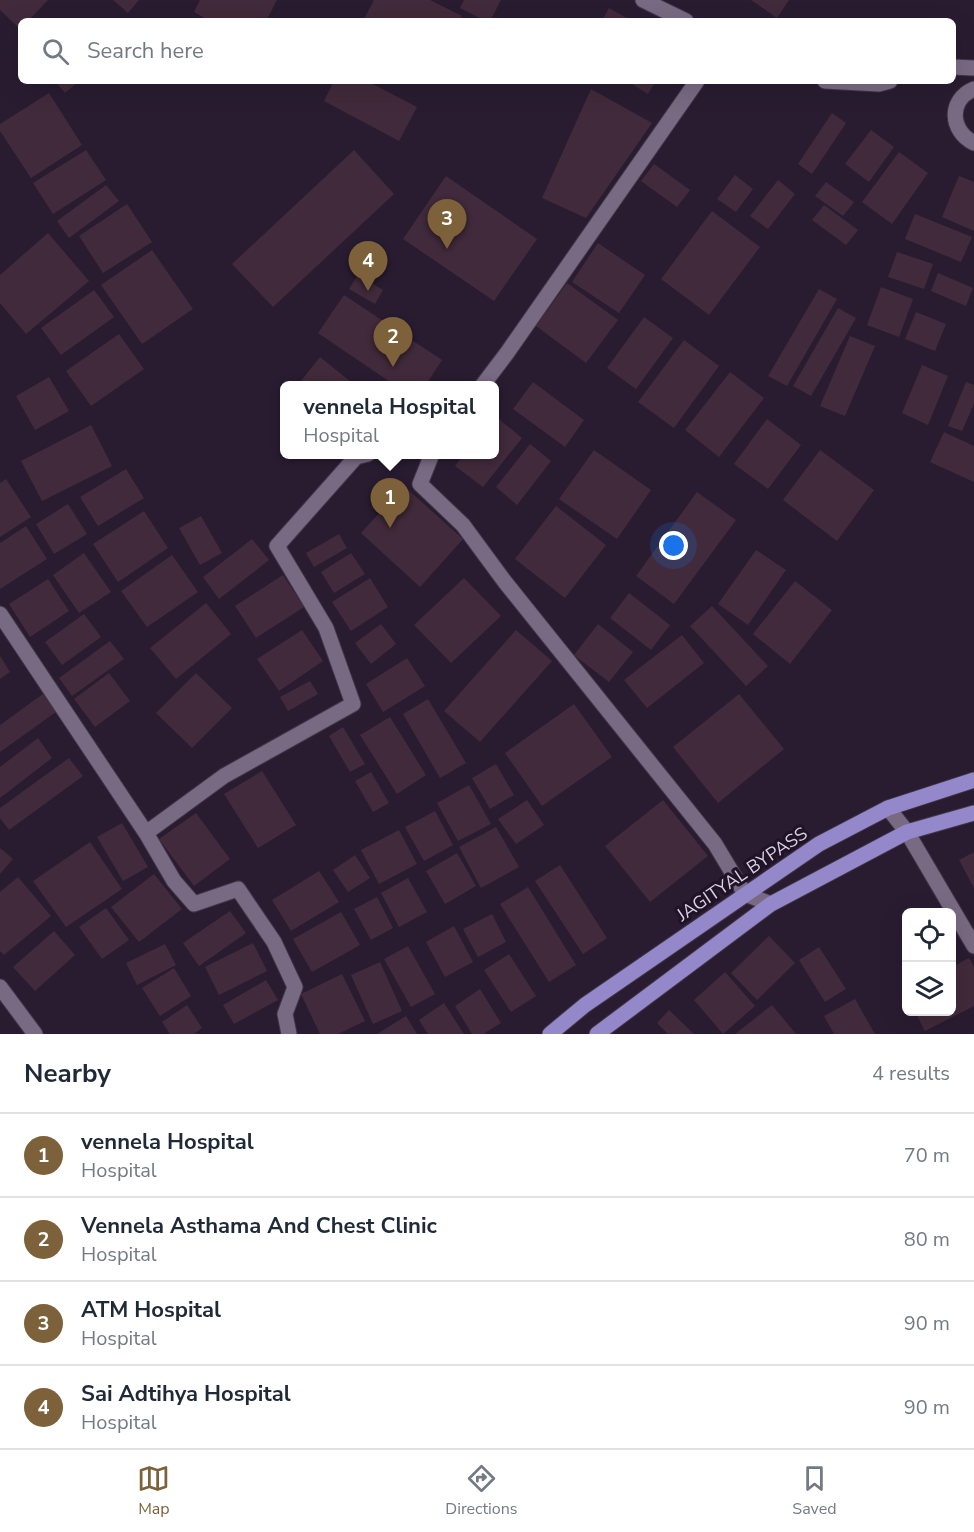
<!DOCTYPE html>
<html lang="en">
<head>
<meta charset="utf-8">
<style>
  body { margin:0; font-family:"Nunito Sans",sans-serif; background:#f6f6f7; color:#1f2937 }
  .controls { position:absolute; right:18px; bottom:18px; display:grid; overflow:hidden; border-radius:9px; box-shadow:0 6px 24px #0002 }
  .controls button { width:54px; height:54px; display:grid; place-items:center; padding:0; border:0; border-bottom:2px solid #e0e1e3; background:#fff; color:#1f2937; font:30px sans-serif }
  .you { position:absolute; left:674px; top:546px; width:21px; height:21px; margin:-15px; border:4px solid #fff; border-radius:50%; background:#1a73e8; box-shadow:0 0 0 9px #1a73e833 }
  .badge { display:grid; place-items:center; width:39px; height:39px; border-radius:50%; background:#7d613b; color:#fff; font-size:20px; font-weight:700 }
  .pin { position:absolute; translate:-50% -50px; filter:drop-shadow(0 2px 3px #0008) }
  .pin::after { content:''; position:absolute; top:32px; width:21px; height:18px; background:inherit; clip-path:polygon(0 0,100% 0,50% 100%) }
  .popup { position:absolute; left:280px; top:381px; width:219px; height:78px; box-sizing:border-box; display:grid; place-content:center; border-radius:9px; background:#fff; filter:drop-shadow(0 2px 4px #0005); font-size:20px; white-space:nowrap; color:#747a83 }
  .popup b { font-size:22px; color:#1f2937 }
  .popup::after { content:''; position:absolute; left:50%; top:100%; margin-left:-12px; border:12px solid transparent; border-top-color:#fff }
  .list { margin:0; padding:0; list-style:none }
  h2 { display:flex; justify-content:space-between; align-items:center; height:78px; margin:0; padding:0 24px; font-size:26px }
  h2 small { font-size:20px; font-weight:400; color:#747a83 }
  .list li { display:grid; grid-template-columns:39px 1fr auto; gap:18px; align-items:center; box-sizing:border-box; height:84px; padding:0 24px; border-top:2px solid #e0e1e3 }
  .list b { display:block; font-size:22px; white-space:nowrap }
  .list p { margin:0; font-size:20px; white-space:nowrap; color:#747a83 }
  .list em { font-size:20px; font-style:normal; color:#747a83 }
  .icon { flex:none; width:33px; height:33px; fill:none; stroke:currentColor; stroke-width:2; stroke-linecap:round; stroke-linejoin:round }
  .map { position:relative; flex:none; width:974px; height:1034px; overflow:hidden }
  .search { position:absolute; background:#fff; box-shadow:0 6px 24px #0002; left:18px; right:18px; top:18px; height:66px; display:flex; align-items:center; gap:15px; box-sizing:border-box; padding:0 21px; border-radius:9px; color:#747a83; font-size:22px }
  .sheet { height:414px; background:#fff }
  nav { display:flex; justify-content:space-around; align-items:center; box-sizing:border-box; height:84px; border-top:2px solid #e0e1e3; background:#fff; font-size:16px; color:#747a83 }
  nav a { display:grid; justify-items:center; gap:3px }
  nav .on { color:#7d613b }
  .map>svg:first-child { display:block }
  .building { fill:#412a3b }
  .lines { fill:none; stroke-linecap:round; stroke-linejoin:round }
  .minor-casing { stroke:#423749; stroke-width:17 }
  .major-casing { stroke:#423749; stroke-width:17 }
  .minor { stroke:#796a83; stroke-width:15 }
  .major { stroke:#9588ca; stroke-width:15 }
  .labels { text-anchor:middle; stroke-width:6; stroke-linejoin:round; paint-order:stroke }
  .street-label { font-size:18px; fill:#d9d1df; stroke:#201227 }
</style>
</head>
<body>
<div class="map">
<svg width="974" height="1034" viewBox="0 0 974 1034">
  <rect width="100%" height="100%" fill="#291c31"/>
  <path class="building" d="M0 0H48L28 21H21V30L0 10Z
    M113 0H139L128 13Z
    M200 0H277L266 21H210L194 12Z
    M374 0H430L462 16 460 21H363Z
    M464 0H501L490 21H485L460 8Z
    M751 0H789L777 18Z
    M609 8 632 21H602Z
    M55 81H79L65 93Z
    M334 81H367L417 107 399 141 324 101Z
    M627 81H656L648 94Z
    M591 89 652 123 586 218 542 198Z
    M49 93 82 145 31 178 0 131V124Z
    M832 113 846 123 812 174 798 164Z
    M871 130 894 147 869 182 845 164Z
    M86 150 106 180 53 214 33 183Z
    M354 150 394 194 273 307 232 264Z
    M899 152 928 173 892 224 862 202Z
    M654 164 690 190 677 207 641 181Z
    M735 175 753 189 736 212 717 199Z
    M446 176 537 239 494 301 403 239Z
    M959 176 974 182V231L942 217Z
    M778 180 795 194 768 229 750 216Z
    M826 182 854 202 843 216 815 196Z
    M106 185 119 201 69 238 57 221Z
    M127 204 152 242 103 273 79 236Z
    M824 205 858 230 846 245 812 220Z
    M712 211 760 247 709 315 661 279Z
    M915 214 972 237 961 262 905 239Z
    M48 233 89 281 26 334 0 303V275Z
    M598 243 645 275 619 313 572 282Z
    M152 250 193 309 142 344 101 285Z
    M897 252 933 264 924 289 888 277Z
    M938 273 973 288 966 306 931 291Z
    M358 275 383 290 375 304 349 289Z
    M567 283 618 320 586 363 536 326Z
    M881 287 913 299 899 337 867 325Z
    M819 289 837 299 787 386 768 376Z
    M94 290 114 317 61 355 41 328Z
    M344 295 442 360 425 386H396L318 333Z
    M838 308 856 318 811 396 793 386Z
    M916 312 946 324 935 351 905 339Z
    M644 317 673 338 636 389 607 368Z
    M119 334 144 369 91 406 66 371Z
    M850 336 875 346 845 416 820 406Z
    M684 340 719 366 674 428 638 402Z
    M320 357 356 386H297Z
    M922 365 948 376 928 425 902 413Z
    M730 372 764 398 719 457 685 430Z
    M49 377 69 411 35 430 16 396Z
    M533 382 584 420 565 447 513 409Z
    M966 382 974 385V404L962 431 948 426Z
    M495 416 522 438 483 487 455 466 464 454H495Z
    M767 419 801 445 768 489 734 464Z
    M91 425 112 466 42 501 21 461Z
    M944 432 974 446V482L930 462Z
    M530 444 551 461 517 505 496 487Z
    M594 450 651 490 617 539 559 499Z
    M820 450 874 490 837 541 783 500Z
    M126 469 144 498 98 526 80 497Z
    M6 479 31 517 0 537V483Z
    M404 486 463 539 420 587 361 533Z
    M697 492 736 520 674 604 636 576Z
    M68 504 87 534 54 554 36 524Z
    M556 506 606 545 565 598 515 559Z
    M144 511 168 548 118 582 93 544Z
    M201 516 222 553 200 565 179 528Z
    M26 526 47 559 0 589V543Z
    M339 534 347 548 314 567 306 553Z
    M252 539 269 560 219 599 203 577Z
    M756 550 786 570 748 625 718 604Z
    M84 553 111 592 79 613 53 575Z
    M351 553 365 574 334 593 321 572Z
    M172 555 198 592 147 627 121 591Z
    M283 575 304 607 256 638 235 606Z
    M370 578 388 607 351 631 332 602Z
    M464 578 501 616 451 663 414 625Z
    M48 579 69 611 30 637 9 604Z
    M795 581 832 610 790 664 753 634Z
    M629 593 670 625 651 650 610 618Z
    M206 603 231 634 176 679 150 648Z
    M712 606 768 666 746 686 690 626Z
    M84 614 101 637 62 665 45 642Z
    M381 624 396 644 371 664 355 643Z
    M598 624 633 652 609 682 574 655Z
    M302 630 323 661 279 691 257 659Z
    M516 630 552 661 480 742 444 711Z
    M682 635 704 663 647 708 624 680Z
    M110 641 124 659 72 696 59 678Z
    M0 656 10 672 0 679Z
    M407 658 425 686 383 712 366 684Z
    M109 673 130 701 95 727 74 699Z
    M196 673 232 708 192 748 156 713Z
    M310 681 318 694 288 711 280 697Z
    M43 694 56 712 0 752V725Z
    M739 694 784 749 718 803 673 747Z
    M428 699 466 763 440 778 403 714Z
    M574 704 612 757 542 806 505 753Z
    M390 717 426 775 397 794 360 735Z
    M343 727 365 764 350 772 329 736Z
    M38 738 52 758 0 798V767Z
    M69 758 83 776 9 830 0 818V808Z
    M496 764 514 795 490 809 472 778Z
    M262 771 296 825 258 848 224 794Z
    M371 772 389 803 373 812 355 781Z
    M469 785 491 824 458 841 437 803Z
    M527 800 544 825 516 844 498 819Z
    M663 800 708 856 650 902 605 846Z
    M435 811 453 845 424 861 405 827Z
    M196 813 230 859 194 886 159 839Z
    M122 823 148 867 123 881 97 837Z
    M496 827 519 867 481 888 459 847Z
    M399 830 417 864 379 884 361 850Z
    M90 842 122 889 66 927 33 881Z
    M0 848 13 859 0 874Z
    M974 852V888L959 860Z
    M457 853 476 886 445 904 426 871Z
    M355 855 370 878 348 892 333 870Z
    M560 865 607 938 583 954 535 881Z
    M319 871 339 902 291 931 272 900Z
    M154 874 182 909 139 942 111 907Z
    M18 877 51 916 4 955 0 951V892Z
    M408 878 427 912 399 927 381 893Z
    M528 887 576 965 549 982 500 904Z
    M377 897 393 928 371 940 354 909Z
    M106 908 129 940 102 959 79 927Z
    M230 911 246 933 199 966 183 943Z
    M341 912 360 945 312 972 293 939Z
    M492 914 506 942 478 957 463 929Z
    M454 926 473 962 445 977 426 942Z
    M54 931 75 955 35 991 13 967Z
    M769 936 795 963 757 1000 731 973Z
    M253 943 267 971 219 995 205 967Z
    M165 944 176 965 137 985 126 963Z
    M408 946 435 994 411 1007 384 959Z
    M819 947 846 989 825 1002 799 960Z
    M509 954 536 996 511 1012 484 970Z
    M969 958 974 967V1006L925 1031 915 1012H952V967Z
    M380 962 402 1011 373 1024 351 975Z
    M174 968 191 996 160 1016 142 988Z
    M725 972 755 1006 723 1034 694 1000Z
    M342 974 365 1021 338 1034H320L301 994Z
    M266 980 278 1000 234 1024 223 1005Z
    M480 989 501 1023 483 1034H472L455 1006Z
    M855 999 875 1034H834L824 1016Z
    M444 1003 464 1034H428L419 1020Z
    M187 1005 202 1028 194 1034H170L162 1022Z
    M772 1005 796 1034H735Z
    M669 1010 694 1034H668L657 1023Z
    M406 1016 417 1034H377Z"/>
  <g class="lines">
    <g class="minor-casing">
      <path id="minor" d="M643 0 686 21
        M953 67 974 68
        M825 81 879 84 890 81
        M974 89C948 100 950 131 974 143
        M482 386 507 353 697 81
        M432 454 420 484 463 525 505 582 715 844 745 894 771 904
        M0 614 146 833 174 881 194 904 238 889 274 942 295 987 285 1014 289 1034
        M888 808 907 832 974 946
        M146 833 224 776 353 704 326 628 277 546 356 457 368 454
        M0 987 35 1034"/>
    </g>
    <g class="major-casing">
      <path id="major" d="M550 1034 585 1005 819 844 888 808 974 780
        M597 1034 771 904 907 832 974 813"/>
    </g>
    <use href="#minor" class="minor"/>
    <use href="#major" class="major"/>
  </g>
  <g class="labels">
    <g class="street-label">
      <text transform="translate(742 874) rotate(-34)" y="6">JAGITYAL BYPASS</text>
    </g>
  </g>
</svg>
<div class="controls">
<button><svg class="icon" aria-label="locate" viewBox="0 0 24 24"><circle cx="12" cy="12" r="6"/><path d="M12 2v4M12 18v4M2 12h4M18 12h4"/></svg></button>
<button><svg class="icon" aria-label="layers" viewBox="0 0 24 24"><path d="M12 4l9 5-9 5-9-5zM3 14l9 5 9-5"/></svg></button>
</div>
<div class="you"></div>
<div class="pin badge" style="left:390px;top:528px">1</div>
<div class="popup"><b>vennela Hospital</b>Hospital</div>
<div class="pin badge" style="left:393px;top:367px">2</div>
<div class="pin badge" style="left:447px;top:249px">3</div>
<div class="pin badge" style="left:368px;top:291px">4</div>
<div class="search"><svg class="icon" aria-label="search" viewBox="0 0 24 24"><circle cx="10" cy="10" r="6"/><path d="M15 15l6 6"/></svg>Search here</div>
</div>
<section class="sheet">
<h2>Nearby<small>4 results</small></h2>
<ul class="list">
<li><span class="badge">1</span><div><b>vennela Hospital</b><p>Hospital</p></div><em>70 m</em></li>
<li><span class="badge">2</span><div><b>Vennela Asthama And Chest Clinic</b><p>Hospital</p></div><em>80 m</em></li>
<li><span class="badge">3</span><div><b>ATM Hospital</b><p>Hospital</p></div><em>90 m</em></li>
<li><span class="badge">4</span><div><b>Sai Adtihya Hospital</b><p>Hospital</p></div><em>90 m</em></li>
</ul>
</section>
<nav>
<a class="on"><svg class="icon" aria-label="map" viewBox="0 0 24 24"><path d="M3 6l6-2 6 2 6-2v14l-6 2-6-2-6 2zM9 4v14M15 6v14"/></svg>Map</a>
<a><svg class="icon" aria-label="directions" viewBox="0 0 24 24"><path d="M12 3l9 9-9 9-9-9zM9 14v-3h6M13 9l2 2-2 2"/></svg>Directions</a>
<a><svg class="icon" aria-label="saved" viewBox="0 0 24 24"><path d="M7 4h10v16l-5-4-5 4z"/></svg>Saved</a>
</nav>
</body>
</html>
